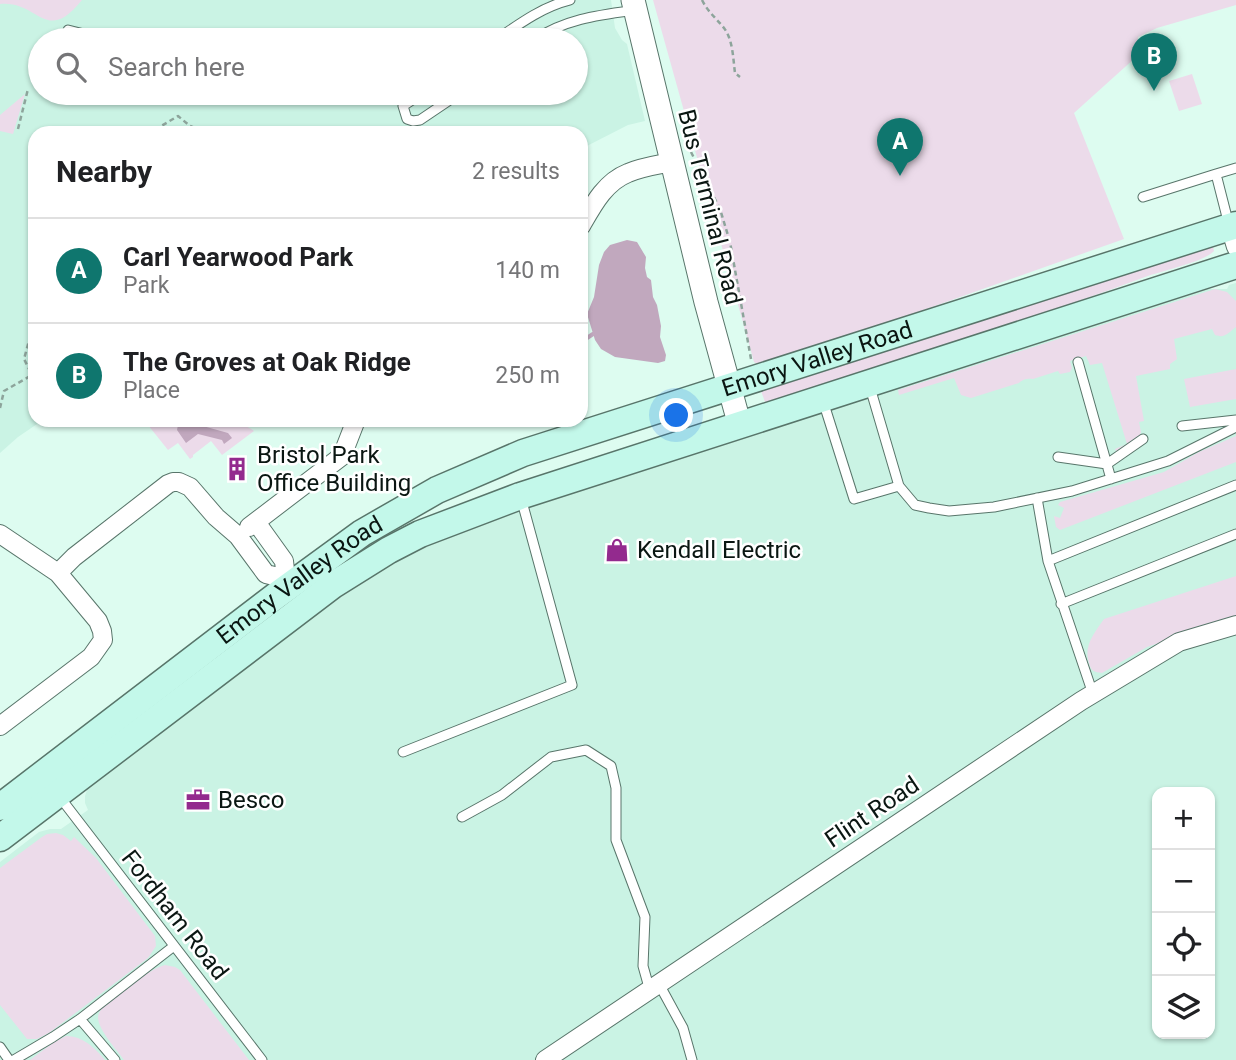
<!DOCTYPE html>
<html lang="en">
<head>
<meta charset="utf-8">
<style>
  body { margin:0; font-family:Roboto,sans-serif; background:#f6f6f6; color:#202124 }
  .controls { position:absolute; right:21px; bottom:21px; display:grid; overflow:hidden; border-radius:14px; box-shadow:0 2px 5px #0004 }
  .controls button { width:63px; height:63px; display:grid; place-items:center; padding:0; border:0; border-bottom:2px solid #e0e0e0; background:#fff; color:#202124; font:35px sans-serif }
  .you { position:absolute; left:677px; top:416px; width:24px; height:24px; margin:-18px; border:5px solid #fff; border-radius:50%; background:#1a73e8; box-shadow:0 0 0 10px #1a73e833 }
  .badge { display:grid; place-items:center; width:46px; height:46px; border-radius:50%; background:#0f766e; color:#fff; font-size:23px; font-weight:700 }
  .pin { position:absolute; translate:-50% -58px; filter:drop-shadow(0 2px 4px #0008) }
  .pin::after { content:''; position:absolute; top:37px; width:24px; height:21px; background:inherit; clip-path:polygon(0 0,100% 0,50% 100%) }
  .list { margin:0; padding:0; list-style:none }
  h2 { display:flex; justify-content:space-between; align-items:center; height:91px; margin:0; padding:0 28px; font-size:30px }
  h2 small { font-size:23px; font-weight:400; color:#757577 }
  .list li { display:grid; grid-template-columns:46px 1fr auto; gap:21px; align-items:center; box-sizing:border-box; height:105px; padding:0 28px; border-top:2px solid #e0e0e0 }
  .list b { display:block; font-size:26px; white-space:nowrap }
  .list p { margin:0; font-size:23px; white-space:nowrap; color:#757577 }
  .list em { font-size:23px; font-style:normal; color:#757577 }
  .icon { flex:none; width:38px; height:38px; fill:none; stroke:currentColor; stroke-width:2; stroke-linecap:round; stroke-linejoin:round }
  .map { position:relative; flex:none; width:1236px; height:1060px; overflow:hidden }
  .search { position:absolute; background:#fff; box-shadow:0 2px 5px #0004; left:28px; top:28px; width:560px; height:77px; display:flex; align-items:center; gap:18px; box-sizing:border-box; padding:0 24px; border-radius:38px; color:#757577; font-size:26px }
  .panel { position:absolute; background:#fff; box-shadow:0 2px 5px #0004; left:28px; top:126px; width:560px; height:301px; border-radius:21px }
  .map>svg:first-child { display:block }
  .built { fill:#caf3e4; fill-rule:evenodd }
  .green { fill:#ecdbea }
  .water { fill:#c1a8be }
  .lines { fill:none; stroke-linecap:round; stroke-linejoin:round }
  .stream { stroke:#c1a8be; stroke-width:4.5 }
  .service-casing { stroke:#58756a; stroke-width:11 }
  .minor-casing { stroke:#58756a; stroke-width:20 }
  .tertiary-casing { stroke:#58756a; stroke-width:25 }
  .secondary-casing { stroke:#58756a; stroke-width:29 }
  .path { stroke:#8da49b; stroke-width:2.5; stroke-dasharray:5 3.5; stroke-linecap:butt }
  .service { stroke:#fff; stroke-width:9 }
  .minor { stroke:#fff; stroke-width:18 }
  .tertiary { stroke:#fff; stroke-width:23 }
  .secondary { stroke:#c3f8ea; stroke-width:26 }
  .labels { text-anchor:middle; stroke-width:5; stroke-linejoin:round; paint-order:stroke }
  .street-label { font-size:24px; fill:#0a1612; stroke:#fff }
  .poi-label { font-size:24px; fill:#0a1612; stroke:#fff; text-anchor:start }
</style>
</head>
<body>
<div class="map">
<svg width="1236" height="1060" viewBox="0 0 1236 1060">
  <rect width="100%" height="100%" fill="#ddfcf0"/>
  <path class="built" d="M0 0H611L615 28 622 40 627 44 645 121 628 125 581 149V133H35V420H43L18 437 0 453ZM40 40H576V93H40Z
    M1236 283V1060H0V862L39 832 50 829H61L88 810 85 803V796L87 790 90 786 321 610 379 571 443 538 496 517 1206 289H1227L1229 285ZM1157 792H1210V1034H1157Z"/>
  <path class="green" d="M0 0H82C45 46 39 0 0 4Z
    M653 0H1236V5L1157 28 1138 37 1135 58 1074 113 1124 239 774 363 759 365 754 362Z
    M1192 74 1202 104 1179 111 1169 81Z
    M25 94 13 134 0 131V115Z
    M1208 246 1213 247 1214 251C1204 262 1161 271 1145 277 1021 323 894 363 768 405L765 402 761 391 763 388Z
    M1215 289 1227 292 1236 301V327C1229 332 1225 339 1215 335L1212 329 1174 339 1177 359 1170 364V369L1136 376 1144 421 1139 422 1141 432 1139 438 1117 453 1115 449 1127 444 1102 363 1090 365 1086 356 1070 361 1072 368 1070 372 1060 374 1058 371 1033 379C1029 378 1022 379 1019 383L971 398 961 395 954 378 899 395 898 390Z
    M1236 369V399L1190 407 1184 379Z
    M156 420C181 420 235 415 254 431L222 455 211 441 193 455V457L190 459 178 443 168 450 148 425Z
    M1236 436V462L1060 530 1056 527 1054 516 1060 518 1064 508 1058 505 1060 502 1164 472 1199 452Z
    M1236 576V617L1147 647 1102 673C1094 672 1091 671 1089 663 1083 646 1095 632 1104 619Z
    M56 833 63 835 71 841 74 837 96 858 155 936 156 946 148 958 49 1033 37 1039H27L0 1005V868L42 837 47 834Z
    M165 965 175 967 180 970 249 1060H124C117 1050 99 1031 98 1018 98 1014 100 1011 102 1008 109 998 153 967 165 965Z
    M66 1036C83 1036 95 1048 105 1060H30L54 1042Z"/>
  <path class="water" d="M627 240 637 242 646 257 645 268 647 277 651 280 653 297 657 305 661 326 660 337 666 355 665 361 658 363 615 357 601 349 595 340 587 314 594 297 599 265 604 252 610 245Z
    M185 421 228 433 232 438 224 444 222 440 198 434 186 443 177 430 178 425Z"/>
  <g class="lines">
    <path class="stream" d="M581 342 593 334"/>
    <g class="service-casing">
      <path id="service" d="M68 30 108 40
        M496 40C519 24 542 7 570 0
        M534 40C565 19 599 15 635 10
        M423 93 403 106 407 119 413 121 420 120 460 93
        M1143 197 1216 174
        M1229 225 1216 174 1236 168
        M581 244V248
        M1078 362 1111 479
        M823 401 854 499 899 486 869 384
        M1182 426 1236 420
        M1058 457 1107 464 1143 439
        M899 486 915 505 929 508 949 511 994 507 1072 491 1168 461 1236 427
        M1037 498 1048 561 1093 694
        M1048 561 1236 485
        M1061 604 1236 534
        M403 752 572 685 521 498
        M59 796 262 1060
        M462 817 502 795 551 757 586 750 611 766 616 788V840L645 917 643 966 650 991
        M659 984 683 1028 692 1060
        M80 1019 115 1060
        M0 1047 9 1060
        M14 1060 53 1037 80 1019 174 946"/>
    </g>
    <g class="minor-casing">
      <path id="minor" d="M581 226C593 205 605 182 628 173 642 167 657 165 672 162
        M1230 227 1236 247
        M249 527 342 456 356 420
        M0 534 58 573 98 621 102 631 103 640 91 657 0 726
        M58 573 74 557 168 484 173 482H179L190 487 216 517 238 536 266 574 286 579 284 561 256 522
        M545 1060 1081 701 1179 642 1236 625"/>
    </g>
    <g class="tertiary-casing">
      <path id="tertiary" d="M633 0 706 302 740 426"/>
    </g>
    <g class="secondary-casing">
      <g id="secondary">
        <path id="s1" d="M0 807 277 595 362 533 437 490 523 453 1236 225"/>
        <path d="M0 838 333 585 389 550 420 534 520 496 1236 265"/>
      </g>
    </g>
    <path class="path" d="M702 0C708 12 716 18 724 28 733 40 733 58 735 73L740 77
      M18 129 28 89
      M113 133 126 131H153L178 116 190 126 208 133
      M220 133 230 131 231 133
      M691 152 720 209 730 242 751 359
      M35 319 24 359 32 375 35 376
      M0 408 4 391 32 375"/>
    <use href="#service" class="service"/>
    <use href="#minor" class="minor"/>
    <use href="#tertiary" class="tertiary"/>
    <use href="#secondary" class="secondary"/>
  </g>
  <defs>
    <g id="building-bare" transform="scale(1.89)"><path d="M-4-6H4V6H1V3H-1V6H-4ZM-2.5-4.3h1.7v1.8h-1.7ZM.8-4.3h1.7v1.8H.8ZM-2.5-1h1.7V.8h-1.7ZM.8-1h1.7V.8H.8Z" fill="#932a8e" stroke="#fff" stroke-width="2.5" paint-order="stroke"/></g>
    <g id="shop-bare" transform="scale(1.89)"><path d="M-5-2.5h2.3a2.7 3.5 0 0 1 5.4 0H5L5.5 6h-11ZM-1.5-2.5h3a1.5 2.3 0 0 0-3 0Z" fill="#932a8e" stroke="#fff" stroke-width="2.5" paint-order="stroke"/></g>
    <g id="office-bare" transform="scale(1.89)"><path d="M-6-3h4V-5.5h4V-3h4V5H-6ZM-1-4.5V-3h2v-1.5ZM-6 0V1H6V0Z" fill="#932a8e" stroke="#fff" stroke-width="2.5" paint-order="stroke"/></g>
  </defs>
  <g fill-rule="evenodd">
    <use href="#building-bare" x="237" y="469"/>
    <use href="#shop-bare" x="617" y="550"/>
    <use href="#office-bare" x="198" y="800"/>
  </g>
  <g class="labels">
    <g class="street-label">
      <text transform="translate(710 207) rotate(76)" y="8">Bus Terminal Road</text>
      <text dy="8" stroke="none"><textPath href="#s1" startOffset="943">Emory Valley Road</textPath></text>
      <text dy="8" stroke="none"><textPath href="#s1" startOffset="376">Emory Valley Road</textPath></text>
      <text transform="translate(872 812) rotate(-34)" y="8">Flint Road</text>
      <text transform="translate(175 915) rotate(52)" y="8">Fordham Road</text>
    </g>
    <g class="poi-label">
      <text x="257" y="463">Bristol Park<tspan x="257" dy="28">Office Building</tspan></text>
      <text x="637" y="558">Kendall Electric</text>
      <text x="218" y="808">Besco</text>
    </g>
  </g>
</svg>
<div class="controls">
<button>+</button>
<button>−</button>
<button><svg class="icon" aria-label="locate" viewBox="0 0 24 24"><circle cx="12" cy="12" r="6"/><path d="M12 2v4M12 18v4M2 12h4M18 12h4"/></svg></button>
<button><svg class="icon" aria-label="layers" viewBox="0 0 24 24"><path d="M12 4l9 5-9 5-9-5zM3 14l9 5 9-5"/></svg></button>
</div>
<div class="you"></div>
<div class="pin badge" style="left:900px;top:176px">A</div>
<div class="pin badge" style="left:1154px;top:91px">B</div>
<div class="search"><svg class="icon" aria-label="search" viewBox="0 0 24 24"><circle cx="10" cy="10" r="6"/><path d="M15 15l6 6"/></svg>Search here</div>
<section class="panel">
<h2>Nearby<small>2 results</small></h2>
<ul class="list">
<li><span class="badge">A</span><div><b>Carl Yearwood Park</b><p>Park</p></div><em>140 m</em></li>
<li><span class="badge">B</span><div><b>The Groves at Oak Ridge</b><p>Place</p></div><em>250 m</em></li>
</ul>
</section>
</div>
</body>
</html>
